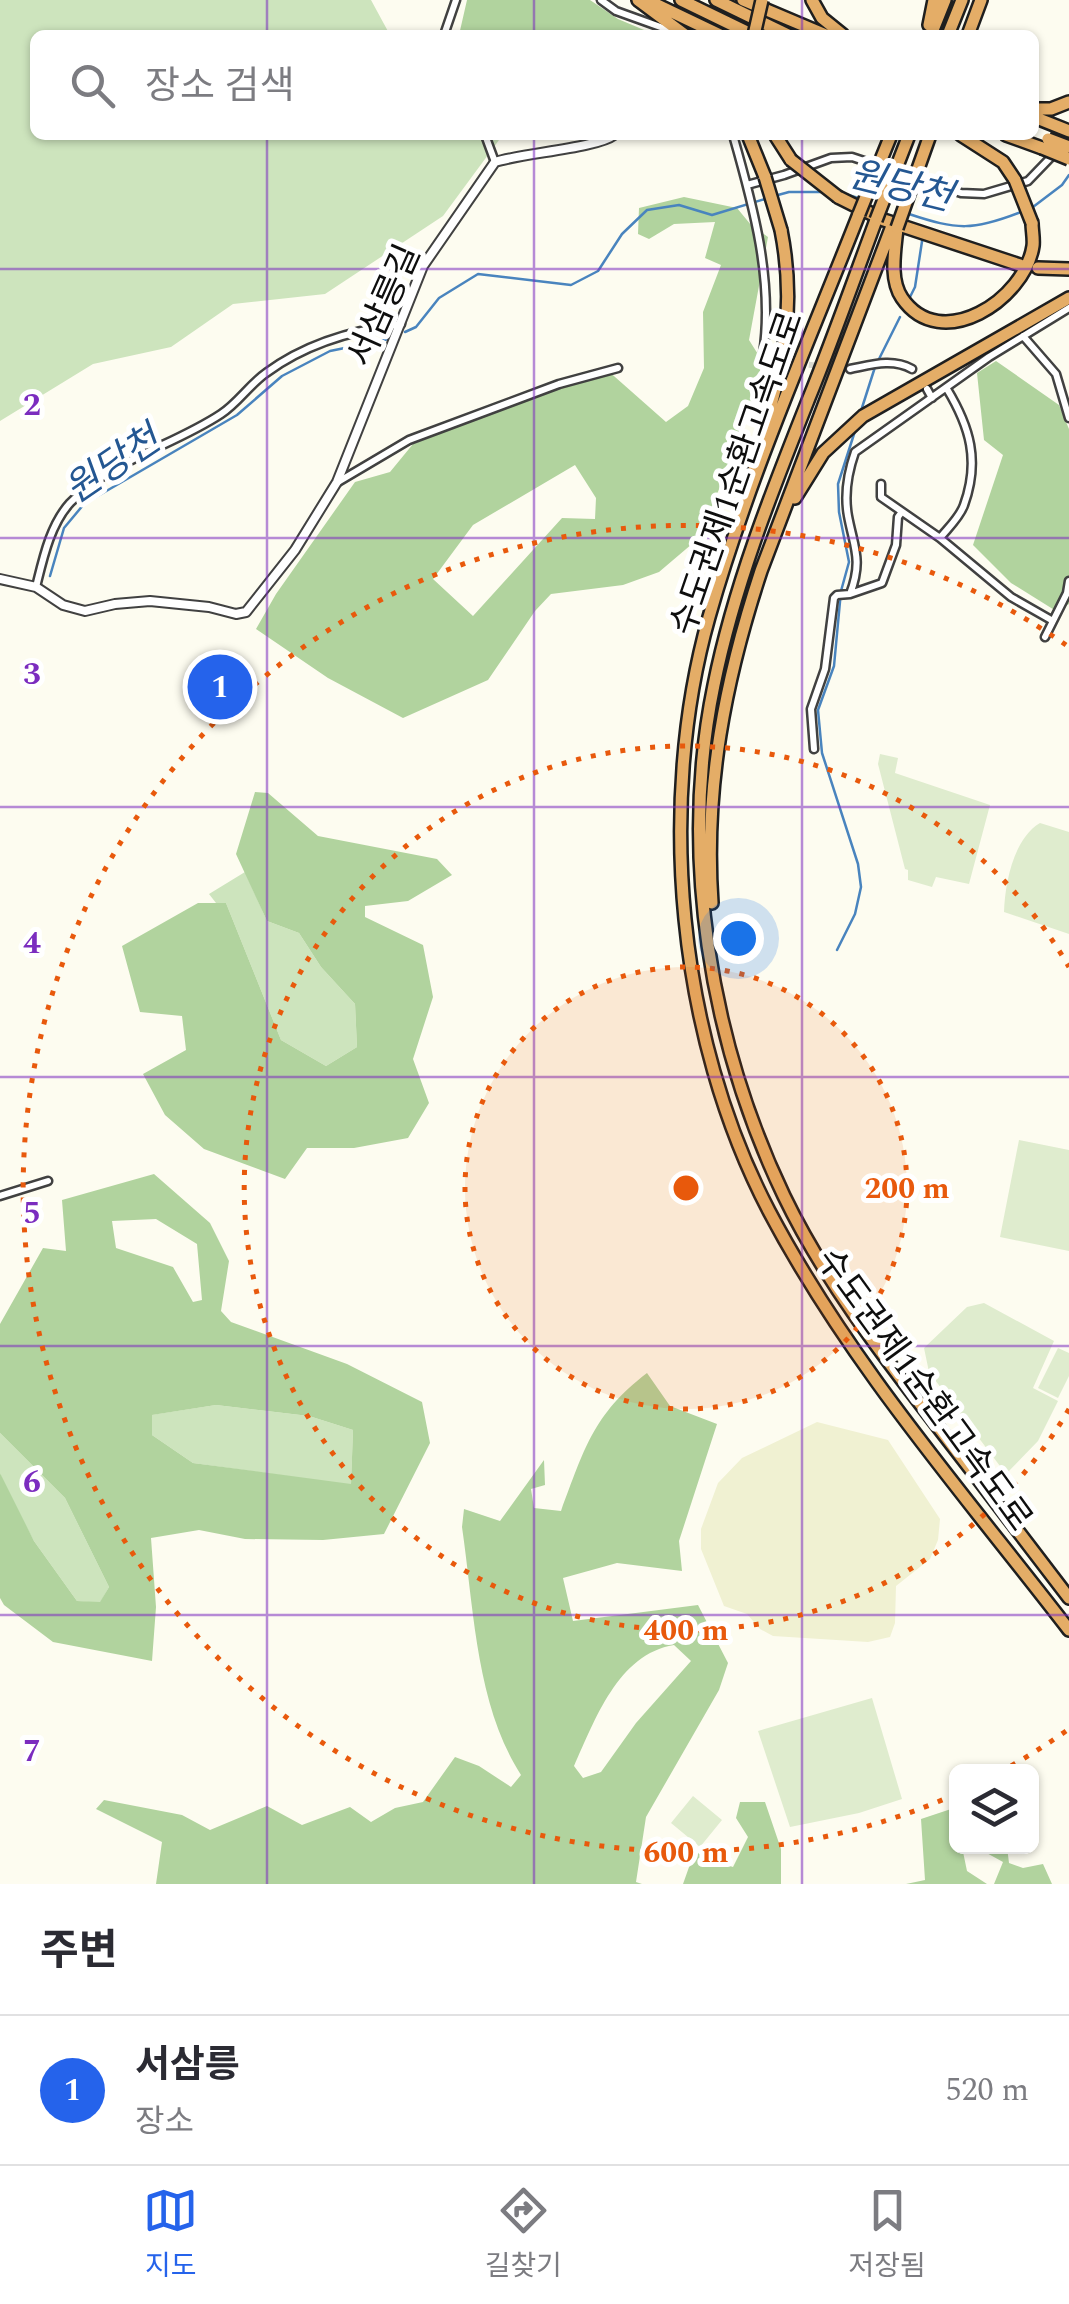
<!DOCTYPE html>
<html lang="ko">
<head>
<meta charset="utf-8">
<style>
  body { margin:0; font-family:Spectral,"Noto Sans KR",serif; background:#f2f2f3; color:#2b2b33 }
  .controls { position:absolute; right:30px; bottom:30px; display:grid; overflow:hidden; border-radius:15px; box-shadow:0 2px 8px #0004 }
  .controls button { width:90px; height:90px; display:grid; place-items:center; padding:0; border:0; border-bottom:2px solid #e1e1e2; background:#fff; color:#2b2b33; font:50px sans-serif }
  .you { position:absolute; left:738px; top:938px; width:35px; height:35px; margin:-25px; border:8px solid #fff; border-radius:50%; background:#1a73e8; box-shadow:0 0 0 15px #1a73e833 }
  .badge { display:grid; place-items:center; width:65px; height:65px; border-radius:50%; background:#2563eb; color:#fff; font-size:32px; font-weight:700 }
  .pin { position:absolute; translate:-50% -50%; border:5px solid #fff; box-shadow:0 2px 10px #0006 }
  .list { margin:0; padding:0; list-style:none }
  h2 { display:flex; justify-content:space-between; align-items:center; height:130px; margin:0; padding:0 40px; font-size:42px }
  h2 small { font-size:32px; font-weight:400; color:#7c7c81 }
  .list li { display:grid; grid-template-columns:65px 1fr auto; gap:30px; align-items:center; box-sizing:border-box; height:150px; padding:0 40px; border-top:2px solid #e1e1e2 }
  .list b { display:block; font-size:38px; white-space:nowrap }
  .list p { margin:0; font-size:32px; white-space:nowrap; color:#7c7c81 }
  .list em { font-size:32px; font-style:normal; color:#7c7c81 }
  .icon { flex:none; width:55px; height:55px; fill:none; stroke:currentColor; stroke-width:2; stroke-linecap:round; stroke-linejoin:round }
  .map { position:relative; flex:none; width:1069px; height:1884px; overflow:hidden }
  .search { position:absolute; background:#fff; box-shadow:0 2px 8px #0004; left:30px; right:30px; top:30px; height:110px; display:flex; align-items:center; gap:25px; box-sizing:border-box; padding:0 35px; border-radius:15px; color:#7c7c81; font-size:38px }
  .sheet { height:280px; background:#fff }
  nav { display:flex; justify-content:space-around; align-items:center; box-sizing:border-box; height:140px; border-top:2px solid #e1e1e2; background:#fff; font-size:28px; color:#7c7c81 }
  nav a { display:grid; justify-items:center; gap:5px }
  nav .on { color:#2563eb }
  .map>svg:first-child { display:block }
  .farmland { fill:#f0f1d2 }
  .green { fill:#cde4bd }
  .forest { fill:#b1d39e; fill-rule:evenodd }
  .pitch { fill:#dfecce }
  .lines { fill:none; stroke-linecap:round; stroke-linejoin:round }
  .stream { stroke:#4984be; stroke-width:2.5 }
  .minor-tunnel { stroke:#d9d8ce; stroke-width:6; stroke-dasharray:6 3; stroke-linecap:butt }
  .minor-casing { stroke:#414141; stroke-width:11 }
  .tertiary-casing { stroke:#414141; stroke-width:12 }
  .motorway-casing { stroke:#1f1f1f; stroke-width:16 }
  .minor { stroke:#fff; stroke-width:6 }
  .tertiary { stroke:#fff; stroke-width:8 }
  .motorway { stroke:#e4ad67; stroke-width:11 }
  .motorway-bridge-casing { stroke:#1f1f1f; stroke-width:16; stroke-linecap:butt }
  .motorway-bridge { stroke:#e4ad67; stroke-width:11 }
  .grid { fill:none; stroke:#7b2cbf; stroke-width:2.5; stroke-opacity:0.55 }
  .ring { fill:none; stroke:#e8590c; stroke-width:5; stroke-dasharray:5 10 }
  .labels { text-anchor:middle; stroke-width:10; stroke-linejoin:round; paint-order:stroke }
  .street-label { font-size:35px; fill:#0e0e0e; stroke:#fff }
  .water-label { font-size:38px; font-style:italic; fill:#245792; stroke:#fff }
  .grid-label { font-size:32px; text-anchor:middle; font-weight:bold; fill:#7b2cbf; stroke:#fff; stroke-width:10; stroke-linejoin:round; paint-order:stroke }
  .centre { fill:#e8590c; stroke:#fff; stroke-width:5 }
  .ring-label { font-size:30px; text-anchor:middle; font-weight:bold; fill:#e8590c; stroke:#fff; stroke-width:10; stroke-linejoin:round; paint-order:stroke }
</style>
</head>
<body>
<div class="map">
<svg width="1069" height="1884" viewBox="0 0 1069 1884">
  <rect width="100%" height="100%" fill="#fdfcf0"/>
  <path class="farmland" d="M817 1422 888 1440 940 1519 938 1540 930 1559 896 1586 895 1623 890 1637 868 1642 773 1636 760 1629 747 1614 724 1606 701 1549V1529L718 1483 742 1458Z"/>
  <path class="green" d="M0 0H371L390 35H35V135H496L499 140 443 216 325 294 233 304 171 347 93 364 0 421Z
    M245 872 267 921 299 933 321 967 355 1004 357 1047 326 1066 281 1040 226 903H216L209 894Z
    M216 1405 309 1416 353 1430 351 1485 193 1463 152 1435 151 1415Z
    M0 1433 65 1498 109 1587 100 1603 77 1601 34 1541 5 1488 0 1473Z"/>
  <path class="forest" d="M467 0H590L618 19 656 35H459Z
    M684 197 737 208 751 225 768 237 749 340 761 359 758 394 699 538 659 572 623 585 551 594 535 611 488 680 403 718 328 678 256 629 276 594 355 482 390 472 413 444 606 369 666 422 688 406 704 368 703 312 721 265 705 258 715 222 674 224 649 239 638 234 639 208ZM575 465 596 498 595 519 562 518 473 616 433 579 473 525Z
    M996 361 1059 405 1069 429V604L1056 611 1011 583 973 545 1003 455 984 440 977 373Z
    M255 792 268 793 318 836 437 859 452 875 408 901 365 906V917L423 945 433 997 413 1059 429 1103 408 1138 354 1148H307L285 1179 204 1149 165 1115 143 1074 186 1050 182 1016 140 1012 122 946 198 903H226L281 1040 326 1066 357 1047 355 1004 321 967 299 933 267 921 236 854Z
    M154 1174 210 1223 229 1261 221 1311 231 1322 347 1364 422 1402 430 1443 384 1534 323 1540 245 1539 199 1530 151 1538 156 1607 152 1661 53 1642 4 1605 0 1598V1473L34 1541 77 1601 100 1602 109 1587 65 1498 0 1433V1324L43 1248 66 1251 62 1200ZM156 1219 197 1244 202 1300 193 1302 173 1267 116 1248 112 1221ZM216 1405 309 1416 353 1430 351 1484 193 1463 152 1435V1415Z
    M647 1373 670 1406 717 1424 679 1541 682 1571 617 1563 563 1578 573 1621 698 1605 728 1663 719 1690 646 1817 636 1882 642 1884H156L162 1842 96 1809 104 1800 182 1815 210 1830 267 1806 302 1825 350 1807 371 1822 395 1808 423 1802 455 1757 479 1766 511 1787 521 1775C476 1705 474 1609 462 1527L464 1509 500 1521 544 1460 545 1485 531 1489 534 1508 561 1511C584 1450 593 1414 647 1373ZM674 1645 691 1661 636 1723 601 1772 583 1778 574 1766C595 1720 618 1654 674 1645Z
    M740 1802H765L781 1849V1884H683L694 1853 714 1845 720 1863 733 1867 748 1837 736 1818Z
    M954 1808 956 1846 962 1847 967 1871 987 1884H906L925 1880 921 1819Z
    M985 1847H1007L1009 1863 1023 1868 1043 1864 1052 1884H994L1003 1862 983 1851Z"/>
  <path class="pitch" d="M880 754 898 758 895 773 990 805 969 884 936 877 932 887 908 880V870L905 869 878 764Z
    M1040 823 1069 832V934L1004 912C1005 884 1013 839 1040 823Z
    M1019 1140 1069 1150V1251L1000 1237Z
    M984 1303 1054 1341 1033 1388 1058 1401 1038 1441 1006 1474 929 1372 924 1348 967 1307Z
    M1058 1348 1069 1353V1376L1058 1398 1038 1388Z
    M872 1698 902 1799 859 1813 790 1827 758 1731Z
    M693 1796 722 1820 700 1847 671 1823Z"/>
  <g class="lines">
    <path class="stream" d="M842 193 858 198
      M778 195 789 192H824
      M1033 207 1062 185 1069 175
      M909 214C957 230 973 231 1021 212
      M910 297 915 287 923 235
      M405 332 416 327 439 298 478 274 571 285 598 271 622 234 647 210 679 205 712 215 765 199
      M860 414 875 367 900 317
      M50 576 64 528 84 504 237 415 282 376 330 351 389 339
      M837 950 855 914 861 887 858 864 822 753 818 710 834 666 841 591 849 562 839 512 838 484 855 431"/>
    <path class="minor-tunnel" d="M782 362 850 369"/>
    <g class="minor-casing">
      <path id="minor" d="M601 0 616 11 666 29 672 35
        M444 35 456 0
        M485 135 495 162
        M733 135C753 205 774 281 763 354L769 361
        M747 185 784 175 831 158 852 157 961 193 984 194 1028 181 1054 154
        M1023 336 1056 374 1069 418
        M850 369C871 365 892 358 912 369
        M927 389 932 398
        M338 482 409 440 559 384 618 368
        M881 484V497L940 538 1011 597 1053 621
        M940 538C948 528 960 517 964 505 980 461 970 427 947 389
        M36 587C43 559 50 525 70 503 111 460 173 446 221 414 238 403 249 385 266 373 305 344 353 330 401 324
        M850 594C863 560 854 548 848 516 844 494 848 472 855 452L989 357 1069 308
        M1045 637 1067 593 1069 581
        M814 749 811 709 825 669 834 598 837 595 850 594 882 583 896 545 898 517 901 513
        M0 1196 48 1181"/>
    </g>
    <g class="tertiary-casing">
      <path id="tertiary" d="M0 579 36 587 63 605 85 611 115 604 150 601 209 607 236 614 246 612 295 550 337 482 423 266 495 162C523 153 597 148 614 135"/>
    </g>
    <g class="motorway-casing">
      <path id="motorway" d="M638 0 685 35
        M647 0 720 35
        M681 0 753 35
        M716 0 788 35
        M743 0 826 35
        M812 0 822 18 843 35
        M929 25 934 0
        M931 35 945 0
        M948 35 962 0
        M968 35 981 0
        M1034 109H1051L1069 102
        M1034 117 1069 131
        M748 135 765 177
        M775 135 791 160
        M961 135 1003 162 1015 180
        M1006 135 1042 148
        M838 197 884 220 1020 265
        M859 214C807 346 748 479 709 617 656 805 678 1037 769 1211 849 1363 965 1495 1069 1630
        M876 220C854 279 833 339 809 398 772 491 734 586 714 685 679 854 710 1041 784 1196 823 1277 880 1352 935 1423 980 1481 1024 1539 1069 1598
        M897 228C895 250 889 279 902 298 941 355 1025 299 1033 246 1034 239 1032 230 1032 223
        M1038 268 1069 269
        M754 466C778 380 799 321 781 230
        M795 498 823 453 863 416 1069 298
        M712 903C704 788 725 680 761 571L892 226"/>
    </g>
    <use href="#minor" class="minor"/>
    <use href="#tertiary" class="tertiary"/>
    <use href="#motorway" class="motorway"/>
    <g class="motorway-bridge-casing">
      <path id="motorway-bridge" d="M754 35 762 0
        M1048 139 1069 147
        M1042 148 1069 159
        M791 160 838 197
        M765 177 781 230
        M1015 180 1032 223
        M859 214 891 135
        M876 220 909 135
        M897 228 930 135"/>
    </g>
    <use href="#motorway-bridge" class="motorway-bridge"/>
  </g>
  <path class="grid" d="M267 0V35M534 0V35M802 0V35M267 135V1884M534 135V1884M802 135V1884M0 269H1069M0 538H1069M0 807H1069M0 1077H1069M0 1346H1069M0 1615H1069"/>
  <circle cx="686" cy="1188" r="221" fill="#e8590c" fill-opacity=".12"/>
  <g class="ring">
    <circle cx="686" cy="1188" r="221"/>
    <path d="M1069 1409A442 442 0 1 1 1069 967"/>
    <path d="M1066 1731A663 663 0 0 1 1002 1771M956 1794A663 663 0 1 1 1066 645"/>
  </g>
  <g class="labels">
    <g class="street-label">
      <text transform="translate(383 305) rotate(-66)" y="12">서삼릉길</text>
      <text transform="translate(736 473) rotate(-71)" y="12">수도권제1순환고속도로</text>
      <text transform="translate(925 1389) rotate(54)" y="12">수도권제1순환고속도로</text>
    </g>
    <g class="water-label">
      <text transform="translate(901 185) rotate(14)" y="13">원당천</text>
      <text transform="translate(112 464) rotate(-34)" y="13">원당천</text>
    </g>
  </g>
  <g class="grid-label">
    <text x="32" y="415">2</text>
    <text x="32" y="684">3</text>
    <text x="32" y="953">4</text>
    <text x="32" y="1223">5</text>
    <text x="32" y="1492">6</text>
    <text x="32" y="1761">7</text>
  </g>
  <circle cx="686" cy="1188" r="15" class="centre"/>
  <g class="ring-label">
    <text x="907" y="1198">200 m</text>
    <text x="686" y="1640">400 m</text>
    <text x="686" y="1862">600 m</text>
  </g>
</svg>
<div class="controls">
<button><svg class="icon" aria-label="layers" viewBox="0 0 24 24"><path d="M12 4l9 5-9 5-9-5zM3 14l9 5 9-5"/></svg></button>
</div>
<div class="you"></div>
<div class="pin badge" style="left:220px;top:687px">1</div>
<div class="search"><svg class="icon" aria-label="search" viewBox="0 0 24 24"><circle cx="10" cy="10" r="6"/><path d="M15 15l6 6"/></svg>장소 검색</div>
</div>
<section class="sheet">
<h2>주변<small></small></h2>
<ul class="list">
<li><span class="badge">1</span><div><b>서삼릉</b><p>장소</p></div><em>520 m</em></li>
</ul>
</section>
<nav>
<a class="on"><svg class="icon" aria-label="map" viewBox="0 0 24 24"><path d="M3 6l6-2 6 2 6-2v14l-6 2-6-2-6 2zM9 4v14M15 6v14"/></svg>지도</a>
<a><svg class="icon" aria-label="directions" viewBox="0 0 24 24"><path d="M12 3l9 9-9 9-9-9zM9 14v-3h6M13 9l2 2-2 2"/></svg>길찾기</a>
<a><svg class="icon" aria-label="saved" viewBox="0 0 24 24"><path d="M7 4h10v16l-5-4-5 4z"/></svg>저장됨</a>
</nav>
</body>
</html>
